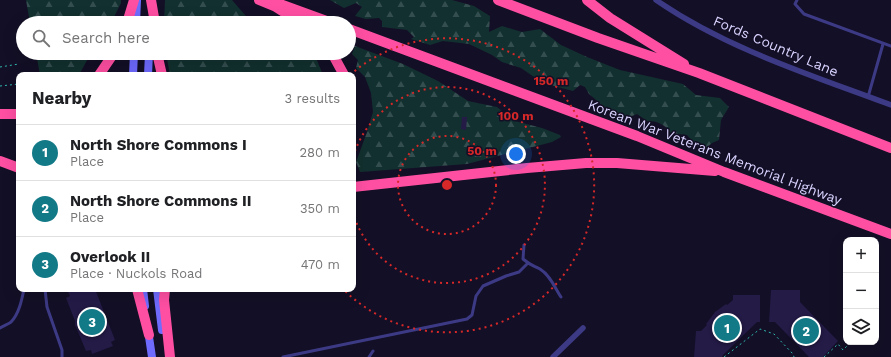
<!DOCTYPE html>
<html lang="en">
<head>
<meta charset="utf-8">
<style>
  body { margin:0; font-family:"Work Sans",sans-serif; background:#f2f2f2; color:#202124 }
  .controls { position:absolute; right:12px; bottom:12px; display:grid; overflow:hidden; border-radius:8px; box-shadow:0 4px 16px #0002 }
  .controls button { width:36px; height:36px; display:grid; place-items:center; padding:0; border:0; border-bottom:1px solid #e0e0e0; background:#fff; color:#202124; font:20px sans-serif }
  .you { position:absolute; left:516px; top:154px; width:14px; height:14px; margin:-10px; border:3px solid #fff; border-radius:50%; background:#1a73e8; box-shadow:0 0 0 6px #1a73e833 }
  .badge { display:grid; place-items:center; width:26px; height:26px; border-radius:50%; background:#127987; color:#fff; font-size:13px; font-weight:700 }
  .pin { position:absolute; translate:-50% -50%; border:2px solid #fff; box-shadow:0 1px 4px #0006 }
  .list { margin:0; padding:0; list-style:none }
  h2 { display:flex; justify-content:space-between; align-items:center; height:52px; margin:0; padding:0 16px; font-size:17px }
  h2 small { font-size:13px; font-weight:400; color:#757577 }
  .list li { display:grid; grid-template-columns:26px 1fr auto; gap:12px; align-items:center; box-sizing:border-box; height:56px; padding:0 16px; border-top:1px solid #e0e0e0 }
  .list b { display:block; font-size:15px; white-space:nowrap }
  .list p { margin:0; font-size:13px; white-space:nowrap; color:#757577 }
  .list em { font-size:13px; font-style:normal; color:#757577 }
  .icon { flex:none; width:22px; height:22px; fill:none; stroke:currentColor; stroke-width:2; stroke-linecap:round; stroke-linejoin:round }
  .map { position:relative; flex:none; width:891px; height:357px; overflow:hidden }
  .search { position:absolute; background:#fff; box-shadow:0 4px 16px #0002; left:16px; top:16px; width:340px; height:44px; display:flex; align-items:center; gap:10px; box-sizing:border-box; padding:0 14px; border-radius:22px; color:#757577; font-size:15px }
  .panel { position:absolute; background:#fff; box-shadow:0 4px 16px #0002; left:16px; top:72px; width:340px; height:220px; border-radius:8px }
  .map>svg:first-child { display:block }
  .forest { fill:url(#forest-firs) }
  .building { fill:#241b47 }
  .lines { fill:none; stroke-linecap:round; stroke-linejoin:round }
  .path { stroke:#2fb8b0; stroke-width:1; stroke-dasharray:2 3; stroke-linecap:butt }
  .service { stroke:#3d3a85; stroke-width:3 }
  .minor { stroke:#3d3a85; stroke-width:5.5 }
  .secondary { stroke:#6f6bff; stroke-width:8 }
  .motorway { stroke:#ff4fa3; stroke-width:10 }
  .ring { fill:none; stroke:#d62828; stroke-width:2; stroke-dasharray:2 4 }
  .labels { text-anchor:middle; stroke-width:3; stroke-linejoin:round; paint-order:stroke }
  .street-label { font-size:14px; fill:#d9d4ff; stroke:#130f26 }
  .centre { fill:#d62828; stroke:#130f26; stroke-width:2 }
  .ring-label { font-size:12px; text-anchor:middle; font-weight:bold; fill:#d62828; stroke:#130f26; stroke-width:3; stroke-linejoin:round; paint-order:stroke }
</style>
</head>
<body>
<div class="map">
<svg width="891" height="357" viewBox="0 0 891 357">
  <defs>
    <pattern id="forest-firs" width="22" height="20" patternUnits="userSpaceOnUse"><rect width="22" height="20" fill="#12302f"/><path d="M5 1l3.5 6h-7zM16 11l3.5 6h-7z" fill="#344d4e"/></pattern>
  </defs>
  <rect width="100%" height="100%" fill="#130f26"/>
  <path class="forest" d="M26 0H121V3L111 23H30Z
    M165 0H232L251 22 275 19 282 23H164Z
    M330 0H452L474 6 490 16 489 32 502 26 522 32 540 29 561 45 587 57 620 70 683 84 696 95 720 98 729 107 721 120 719 140 712 143 705 149 697 146 687 135 671 133C664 124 658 121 647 121L637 114 627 118 608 110 589 94 585 87 580 85 573 91 554 86 534 77 521 68 502 62 492 55 469 44 443 41 430 45 411 39 414 37 407 30 382 27V21L379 18 366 19 355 16 362 7 356 3 344 8Z
    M355 46 403 64 438 81 468 101 497 107 515 121 542 128 560 135 561 137 552 142 467 164 360 172 356 162 367 132 373 112 371 93 365 77 356 68 358 60 352 54Z
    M36 53H91L79 75H40Z
    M166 53H314L323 75H170Z"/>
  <path class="building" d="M462 117H467L466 130 461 129Z
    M76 289H95L115 340 111 342 113 346 92 354 91 350 86 351 75 325V321L66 298 70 296 68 292Z
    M771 290H800V302L838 341 823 357H809L775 322H769Z
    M733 295H760V322H757L723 355 722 357H694L696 331H701L707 325 706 324 715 312 726 304 727 305 733 300Z"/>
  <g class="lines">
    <path class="path" d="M0 67 19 64
      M0 86 19 84
      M724 357 760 329 774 334 793 354 794 357
      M824 357 838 344 843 350 851 342"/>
    <path class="service" d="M797 0 795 4 804 14 891 46
      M868 97 883 44
      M524 245 523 259C530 265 532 265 540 269 550 275 555 288 561 297
      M45 289 47 307 62 350V357
      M0 328C3 326 9 324 11 322 19 314 22 299 24 289
      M283 357 467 319 472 315 476 296 483 286 506 276 519 272 528 263
      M369 357 373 351"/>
    <path class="minor" d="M656 0C727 49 811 75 891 105
      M553 357 583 328"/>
    <path class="secondary" d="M136 23 137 0
      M133 75 134 53
      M148 75 149 53
      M143 289 145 306
      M157 289 162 330
      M148 330 152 357"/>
    <path class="motorway" d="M151 0 155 23
      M259 0 276 7 301 23
      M269 0 332 23
      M498 0 598 38 699 73 891 148
      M587 0 610 18 684 64
      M127 23 134 0
      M349 29 637 136 724 172 891 234
      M157 53 162 75
      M332 53 344 75
      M99 75 114 53
      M0 114H19
      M0 161 19 168
      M353 187 527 168 586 163H617L715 171
      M137 289 149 335
      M165 289 164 300 170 357"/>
  </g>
  <g class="ring">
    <circle cx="447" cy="185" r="49"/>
    <path d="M353 157A98 98 0 1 1 353 213"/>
    <path d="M350 75A147 147 0 1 1 344 290"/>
  </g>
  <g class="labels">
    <g class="street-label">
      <text transform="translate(776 46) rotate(23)" y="5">Fords Country Lane</text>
      <text transform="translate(715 152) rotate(21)" y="5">Korean War Veterans Memorial Highway</text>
    </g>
  </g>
  <circle cx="447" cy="185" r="6" class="centre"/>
  <g class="ring-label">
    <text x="551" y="85">150 m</text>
    <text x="516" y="120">100 m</text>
    <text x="482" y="155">50 m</text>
  </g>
</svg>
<div class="controls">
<button>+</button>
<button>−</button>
<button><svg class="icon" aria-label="layers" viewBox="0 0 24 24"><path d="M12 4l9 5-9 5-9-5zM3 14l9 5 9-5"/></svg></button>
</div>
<div class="you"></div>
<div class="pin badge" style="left:727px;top:328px">1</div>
<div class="pin badge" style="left:806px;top:331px">2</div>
<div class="pin badge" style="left:92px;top:322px">3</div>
<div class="search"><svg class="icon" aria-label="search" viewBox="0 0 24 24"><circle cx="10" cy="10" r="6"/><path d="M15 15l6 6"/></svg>Search here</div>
<section class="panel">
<h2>Nearby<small>3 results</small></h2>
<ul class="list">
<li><span class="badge">1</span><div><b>North Shore Commons I</b><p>Place</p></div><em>280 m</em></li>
<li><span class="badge">2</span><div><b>North Shore Commons II</b><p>Place</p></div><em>350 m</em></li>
<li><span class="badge">3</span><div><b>Overlook II</b><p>Place · Nuckols Road</p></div><em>470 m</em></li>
</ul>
</section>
</div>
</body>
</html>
